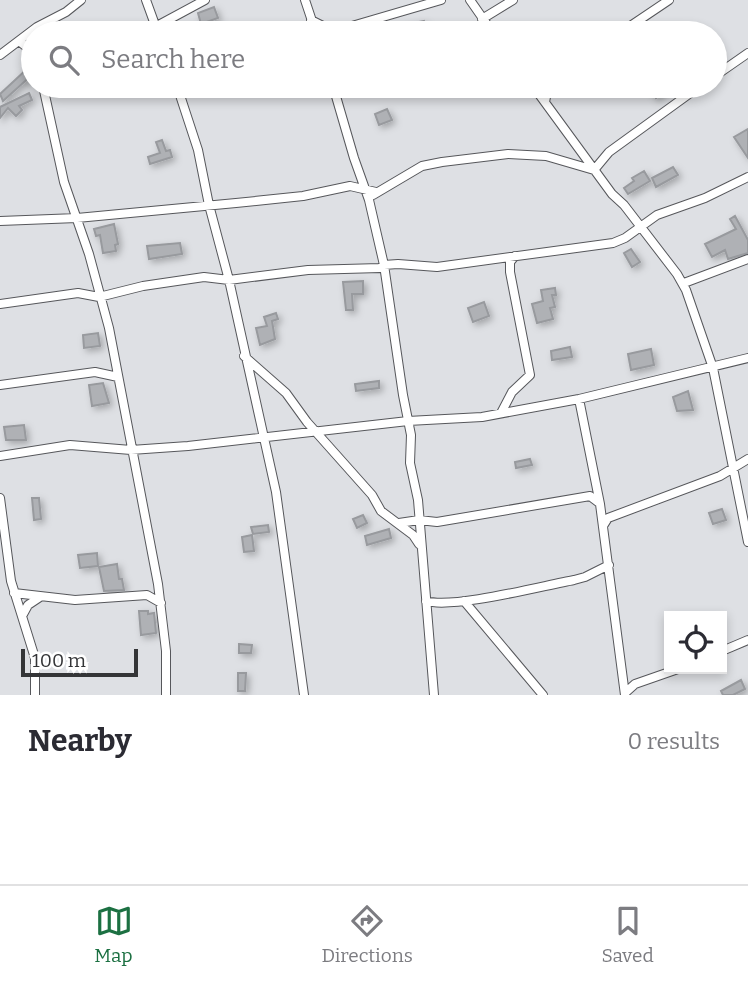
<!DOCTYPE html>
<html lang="en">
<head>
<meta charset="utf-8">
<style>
  body { margin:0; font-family:Bitter,serif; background:#f7f7f7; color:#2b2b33 }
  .controls { position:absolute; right:21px; bottom:21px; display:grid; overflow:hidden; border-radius:0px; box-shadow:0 4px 10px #0003 }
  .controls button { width:63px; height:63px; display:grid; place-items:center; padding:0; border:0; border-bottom:2px solid #e1e1e2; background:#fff; color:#2b2b33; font:35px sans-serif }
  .scale { position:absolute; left:21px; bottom:18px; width:117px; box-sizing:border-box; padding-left:7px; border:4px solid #343537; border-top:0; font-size:19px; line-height:24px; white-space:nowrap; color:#343537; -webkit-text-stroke:5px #fff; paint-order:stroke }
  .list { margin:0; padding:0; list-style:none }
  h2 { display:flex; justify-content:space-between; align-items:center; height:91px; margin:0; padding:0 28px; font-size:30px }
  h2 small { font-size:23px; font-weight:400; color:#7c7c81 }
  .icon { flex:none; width:38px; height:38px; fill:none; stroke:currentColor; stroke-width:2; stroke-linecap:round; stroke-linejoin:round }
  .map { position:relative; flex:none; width:748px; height:695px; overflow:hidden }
  .search { position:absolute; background:#fff; box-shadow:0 4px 10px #0003; left:21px; right:21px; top:21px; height:77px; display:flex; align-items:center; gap:18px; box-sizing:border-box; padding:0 24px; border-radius:38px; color:#7c7c81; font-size:26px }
  .sheet { height:189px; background:#fff }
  nav { display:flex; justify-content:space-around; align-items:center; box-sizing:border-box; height:98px; border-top:2px solid #e1e1e2; background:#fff; font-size:19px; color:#7c7c81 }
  nav a { display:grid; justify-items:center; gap:4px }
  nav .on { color:#1c7042 }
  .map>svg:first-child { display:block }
  .building { fill:#afb1b5; stroke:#989a9e; stroke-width:2; filter:url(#shadow) }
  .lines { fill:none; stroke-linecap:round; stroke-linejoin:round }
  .minor-casing { stroke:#56575b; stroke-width:10 }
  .minor { stroke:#fff; stroke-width:8 }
</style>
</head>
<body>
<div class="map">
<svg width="748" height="695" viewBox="0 0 748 695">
  <defs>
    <filter id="shadow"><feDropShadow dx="3" dy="3" stdDeviation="3.5" flood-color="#0004"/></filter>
  </defs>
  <rect width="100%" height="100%" fill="#dee0e4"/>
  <path class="building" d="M214 7 218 18 201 24 198 13Z
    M424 21 427 31 402 33 400 26Z
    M28 68 33 74 3 101 0 94Z
    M648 86H670L656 98Z
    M29 93 32 100 19 106 22 110 16 116 8 108 0 118V107Z
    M387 109 392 120 379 125 375 114Z
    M748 129V158L734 137Z
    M162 140 166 151 170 150 172 157 150 164 148 157 160 153 156 142Z
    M673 167 678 175 656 187 652 178Z
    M644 171 650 181 628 194 624 188 634 181 632 178Z
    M735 216 748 240V253L728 259 725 250 712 257 705 244 736 229 730 219Z
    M114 224 118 244 115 245 116 251 103 253 100 235 96 236 94 229Z
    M180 243 182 254 149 259 147 246Z
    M631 249 640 262 632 267 624 253Z
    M363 281V294H352L353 310H346L343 282Z
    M555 288 556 295H552L555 307 550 308 553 319 537 323 532 304 543 301 541 290Z
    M484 302 489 316 473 322 468 308Z
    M276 313 278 319 272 321 275 339 260 345 256 328 267 326 264 317Z
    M98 333 100 346 84 348 83 335Z
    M570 347 572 357 552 360 551 351Z
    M651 349 654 365 631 370 628 354Z
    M379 381V388L356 391 355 384Z
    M103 383 109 403 92 406 89 385Z
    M688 391 693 410 677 411 673 397Z
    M24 425 26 440H6L4 427Z
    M530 459 532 465 516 468 515 462Z
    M32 498H39L41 519 34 520Z
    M722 509 726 520 713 524 709 513Z
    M363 515 367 523 357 528 353 519Z
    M268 525 269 532 253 534 251 527Z
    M389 529 391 538 367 545 365 536Z
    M252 535 254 551 244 552 242 537Z
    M97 553 98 566 80 568 78 555Z
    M117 564 119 579H122L124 590 104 591 99 567Z
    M139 611H148V614L154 613 156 633 141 635Z
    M239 644 252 645 251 653H239Z
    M238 673H246L245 691H238Z
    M741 680 745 689 733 695H723L721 691Z"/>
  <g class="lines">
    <g class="minor-casing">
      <path id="minor" d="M146 0 158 33
        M305 0 316 33
        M470 0 493 33
        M482 19 513 0
        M311 20 337 33
        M155 27 205 0
        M336 33 345 28 441 0
        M620 33 669 0
        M19 41 33 52
        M0 55 37 27 66 12 81 0
        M715 76 748 53
        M43 86 64 182 89 254 109 328 158 584 166 651V695
        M177 86 198 150 209 205 229 280 276 492 304 695
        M333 86 354 158 369 200 384 265 403 395 411 435 410 463 418 500 434 695
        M533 86 612 194 624 205 677 274 686 290 713 368 748 542
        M545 102 548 86
        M373 195 422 166 442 162 508 154 546 156 594 170 609 152 700 86
        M0 221 77 218 236 203 303 196 350 186 376 192
        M684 283 748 259
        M0 304 78 293 99 297 143 286 204 277 229 280 308 270 380 268 384 265 398 264 437 267 613 243 625 238 657 215 705 198 748 177
        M244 356 286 393 307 422 372 495 381 511 413 535 419 544
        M0 385 95 372 118 377
        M579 399 600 504 625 695
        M501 413 512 392 530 375 510 272V262L515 256
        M0 456 70 445 131 450 188 446 408 421 482 417 579 399 748 358
        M0 498 11 581 35 658V695
        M399 523 419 520 437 522 590 496 598 502
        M603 526 608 518 720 476 748 459
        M14 593 75 600 147 595 161 603
        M426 601C454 609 541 586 574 580L585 577 609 565
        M464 601 543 695
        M22 616 28 605 40 597
        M722 651 748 640
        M625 693 635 684 678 669"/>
    </g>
    <use href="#minor" class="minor"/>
  </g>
</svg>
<div class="controls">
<button><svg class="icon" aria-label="locate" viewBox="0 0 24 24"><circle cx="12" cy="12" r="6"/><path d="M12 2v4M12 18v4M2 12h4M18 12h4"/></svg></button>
</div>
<div class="scale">100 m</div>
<div class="search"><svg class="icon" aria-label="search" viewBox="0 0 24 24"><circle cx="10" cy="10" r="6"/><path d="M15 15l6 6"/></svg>Search here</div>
</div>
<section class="sheet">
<h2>Nearby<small>0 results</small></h2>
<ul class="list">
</ul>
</section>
<nav>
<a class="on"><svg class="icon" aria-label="map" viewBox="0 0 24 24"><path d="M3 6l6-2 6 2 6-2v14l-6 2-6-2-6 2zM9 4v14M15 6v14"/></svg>Map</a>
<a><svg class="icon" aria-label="directions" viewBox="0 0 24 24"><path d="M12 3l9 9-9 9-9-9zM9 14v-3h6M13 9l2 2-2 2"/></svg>Directions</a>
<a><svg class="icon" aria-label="saved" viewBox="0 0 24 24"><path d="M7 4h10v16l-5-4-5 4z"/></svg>Saved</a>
</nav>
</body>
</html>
